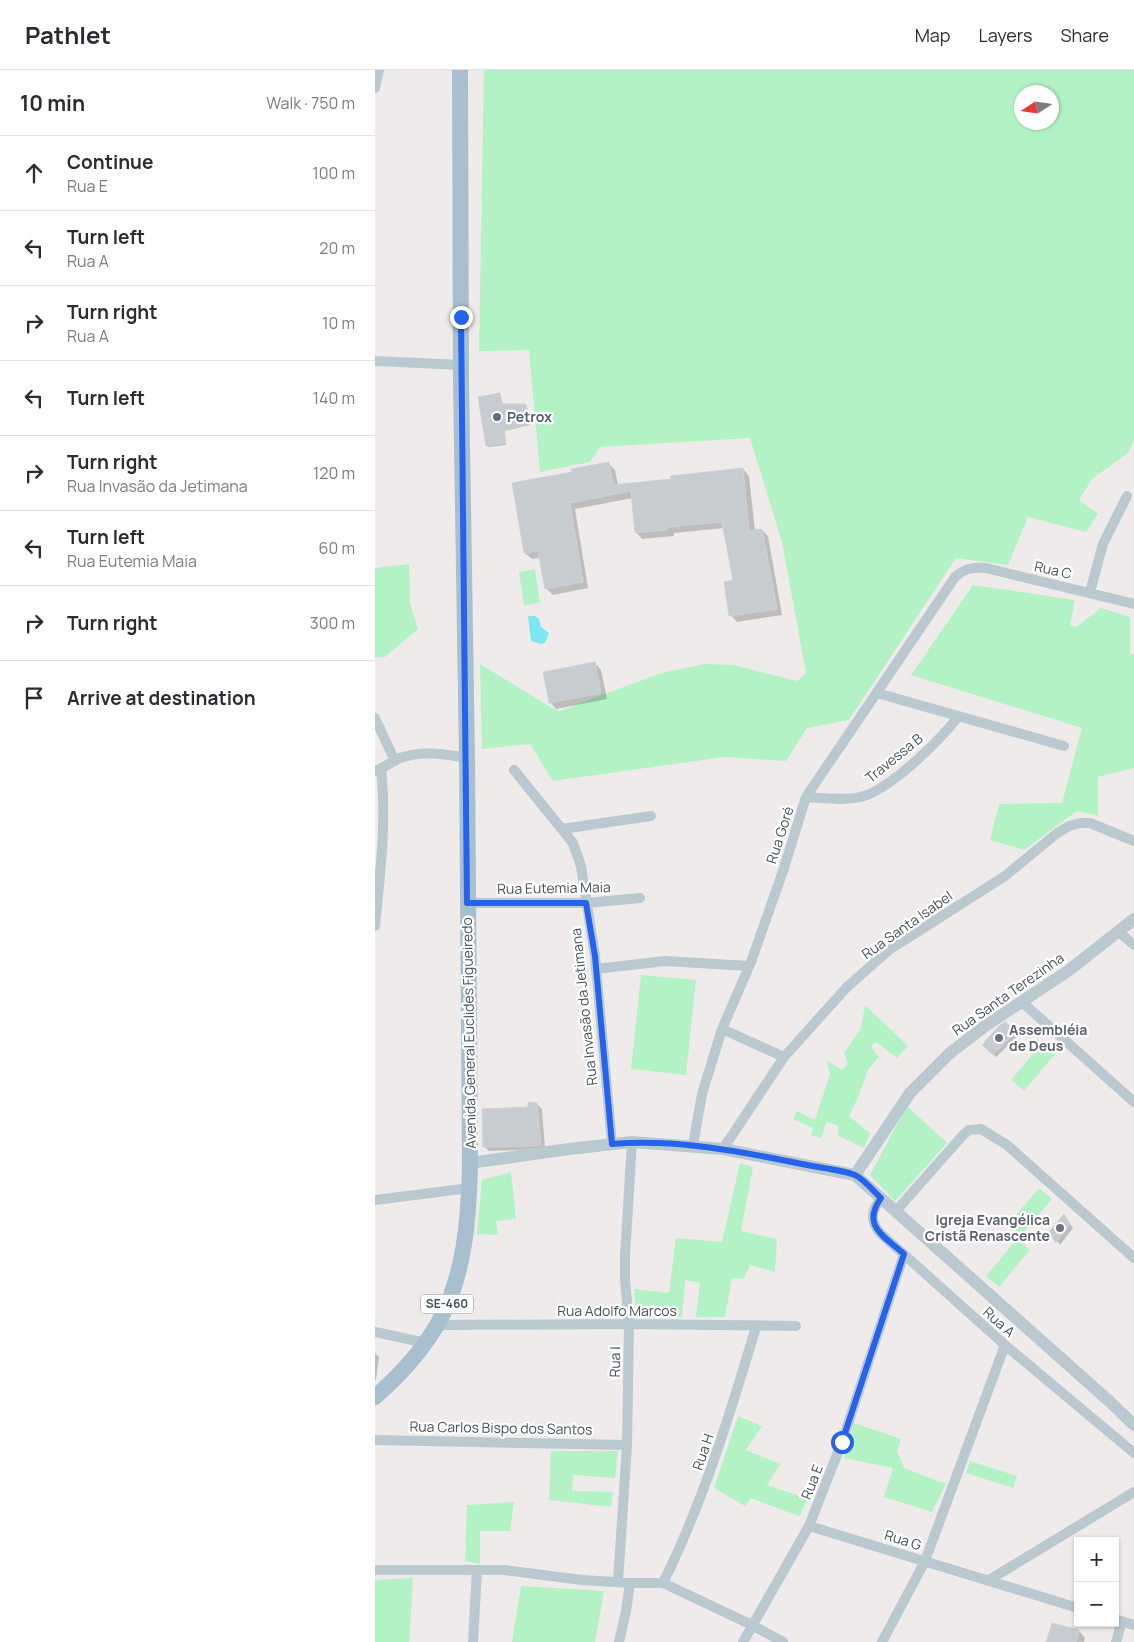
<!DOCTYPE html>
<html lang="en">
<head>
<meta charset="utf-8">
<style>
  body { margin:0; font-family:Manrope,sans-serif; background:#f7f7f7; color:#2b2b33 }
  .controls { position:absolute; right:15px; bottom:15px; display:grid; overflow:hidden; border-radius:0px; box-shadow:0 1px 4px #0004 }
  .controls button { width:45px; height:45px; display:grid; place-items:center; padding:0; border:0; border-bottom:1px solid #e1e1e2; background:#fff; color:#2b2b33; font:25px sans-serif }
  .compass { position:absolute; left:639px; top:15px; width:45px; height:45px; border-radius:50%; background:#fff; box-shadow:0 1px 4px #0004; rotate:258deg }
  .stop { position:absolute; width:15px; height:15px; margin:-11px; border:4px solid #2563eb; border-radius:50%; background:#fff }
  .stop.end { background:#2563eb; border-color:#fff; box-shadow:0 1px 5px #0008 }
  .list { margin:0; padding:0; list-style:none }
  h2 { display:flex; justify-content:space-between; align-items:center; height:65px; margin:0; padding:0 20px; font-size:21px }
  h2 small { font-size:16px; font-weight:400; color:#7c7c81 }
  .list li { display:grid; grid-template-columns:32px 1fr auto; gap:15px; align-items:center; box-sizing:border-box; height:75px; padding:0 20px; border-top:1px solid #e1e1e2 }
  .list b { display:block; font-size:19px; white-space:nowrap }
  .list p { margin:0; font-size:16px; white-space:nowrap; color:#7c7c81 }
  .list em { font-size:16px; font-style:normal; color:#7c7c81 }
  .icon { flex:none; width:28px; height:28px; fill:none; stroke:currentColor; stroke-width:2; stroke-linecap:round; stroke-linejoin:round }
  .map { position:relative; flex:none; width:759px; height:1572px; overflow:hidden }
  header { display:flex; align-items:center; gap:30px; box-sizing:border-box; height:70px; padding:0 25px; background:#fff; border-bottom:1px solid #e1e1e2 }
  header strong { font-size:24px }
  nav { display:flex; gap:28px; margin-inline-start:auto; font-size:18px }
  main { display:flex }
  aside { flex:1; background:#fff }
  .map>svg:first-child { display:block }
  .green { fill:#b3f2c5; fill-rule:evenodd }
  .water { fill:#7ce7f3 }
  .shadow { fill:#0003 }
  .building { fill:#c7ccd1; stroke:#ced2d8 }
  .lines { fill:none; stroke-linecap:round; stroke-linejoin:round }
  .minor { stroke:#bac8d0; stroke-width:10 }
  .tertiary { stroke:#bac8d0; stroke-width:12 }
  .primary { stroke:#a7bfce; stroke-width:16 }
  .route { stroke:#2563eb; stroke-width:6 }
  .service-dot { fill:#5c6f8a; stroke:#fff; stroke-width:2 }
  .worship-dot { fill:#6b7280; stroke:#fff; stroke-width:2 }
  .labels { text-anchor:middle; stroke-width:4.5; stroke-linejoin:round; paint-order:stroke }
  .shield { fill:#fff; stroke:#7b858c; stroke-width:1 }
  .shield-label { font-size:12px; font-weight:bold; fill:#42515a }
  .service-label { font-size:14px; font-weight:bold; fill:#4e5e75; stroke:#fff; text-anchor:start }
  .street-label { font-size:14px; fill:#42515a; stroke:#fff }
  .worship-label { font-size:14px; font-weight:bold; fill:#5b616d; stroke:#fff; text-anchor:start }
</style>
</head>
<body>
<header>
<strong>Pathlet</strong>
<nav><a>Map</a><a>Layers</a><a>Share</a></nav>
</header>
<main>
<aside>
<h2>10 min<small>Walk · 750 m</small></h2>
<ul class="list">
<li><svg class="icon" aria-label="ahead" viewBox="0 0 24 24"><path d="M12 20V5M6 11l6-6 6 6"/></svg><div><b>Continue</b><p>Rua E</p></div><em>100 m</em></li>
<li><svg class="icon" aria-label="left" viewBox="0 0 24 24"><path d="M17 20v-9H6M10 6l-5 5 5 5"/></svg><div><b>Turn left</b><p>Rua A</p></div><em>20 m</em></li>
<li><svg class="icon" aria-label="right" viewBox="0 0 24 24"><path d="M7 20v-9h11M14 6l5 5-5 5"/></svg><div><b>Turn right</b><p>Rua A</p></div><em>10 m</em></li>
<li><svg class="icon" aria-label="left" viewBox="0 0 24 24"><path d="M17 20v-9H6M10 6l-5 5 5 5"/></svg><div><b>Turn left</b></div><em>140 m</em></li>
<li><svg class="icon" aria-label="right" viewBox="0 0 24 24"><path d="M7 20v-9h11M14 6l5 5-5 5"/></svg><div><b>Turn right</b><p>Rua Invasão da Jetimana</p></div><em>120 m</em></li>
<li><svg class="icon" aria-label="left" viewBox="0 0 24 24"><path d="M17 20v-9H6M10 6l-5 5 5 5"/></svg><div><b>Turn left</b><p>Rua Eutemia Maia</p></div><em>60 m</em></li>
<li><svg class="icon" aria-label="right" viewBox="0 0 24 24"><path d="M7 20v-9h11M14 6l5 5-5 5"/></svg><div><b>Turn right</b></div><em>300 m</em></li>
<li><svg class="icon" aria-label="arrive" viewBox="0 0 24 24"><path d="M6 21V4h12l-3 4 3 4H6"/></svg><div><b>Arrive at destination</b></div></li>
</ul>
</aside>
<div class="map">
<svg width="759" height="1572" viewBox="0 0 759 1572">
  <rect width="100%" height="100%" fill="#efebeb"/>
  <path class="green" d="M109 0H759V370L753 383 717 409 704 430 723 444 711 462 653 447 633 495 581 488 474 650 432 658 411 691 349 687 178 711 155 674 107 679 105 594 177 638 185 641 286 603 330 594 358 595 422 611 431 603 407 472 375 368 225 377 215 392 165 402 154 280 104 281ZM646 22H676V52H646Z
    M34 494 35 533 43 559 10 587 0 588V498Z
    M160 499 165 533 149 535 144 502Z
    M598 515 700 530 695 555 701 557 726 538 755 547V584L759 585V698L723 707V746L702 741 649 780 615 770 624 734 687 733 707 658 536 605Z
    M266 905 321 910 311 1005 256 999Z
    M490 935 533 976 522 988 501 972 496 976 504 987 493 1000 483 1027 474 1046 495 1063 489 1078 462 1065 464 1056 452 1052 446 1068 436 1065 438 1058 418 1049 422 1041 440 1050 455 1004 452 993 453 991 467 1000 473 994 469 983 486 958Z
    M667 973 680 984 649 1021 636 1010Z
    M532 1036 572 1073 520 1131 495 1105Z
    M365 1093 378 1097 366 1161 402 1169 400 1202 375 1195 369 1209 357 1208 350 1247H321L325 1213 310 1210 307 1247H262L259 1219 294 1223 301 1168 347 1172Z
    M136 1102 141 1149 121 1151 123 1165 102 1164 107 1110Z
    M664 1118 677 1129 646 1165 633 1154Z
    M642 1169 655 1180 624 1217 611 1206Z
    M363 1346 387 1356 371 1380 405 1394 392 1415 433 1429 424 1446 376 1428 370 1436 339 1418Z
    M479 1353 526 1369 522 1381 529 1398 571 1414 557 1442 509 1427 518 1398 469 1388Z
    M176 1381H243L240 1408 198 1405 197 1421 238 1422 236 1437 174 1430Z
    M595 1391 642 1406 638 1418 591 1403Z
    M139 1432 135 1461H105V1494L90 1491 92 1435Z
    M38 1508 34 1572H0V1510Z
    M146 1516 229 1521 220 1572H137Z"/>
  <path class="water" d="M153 546H160L164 549 166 557 174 563 170 573 166 574 156 571Z"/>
  <path class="shadow" d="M125 325 128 335 151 336 152 337 155 355 130 361 131 375 113 377 112 375Z
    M234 394 240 400 243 415 297 410 368 399 374 406 380 461 387 460 393 466 407 545 362 552 356 545 359 511 350 458 299 463V466L267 469 261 462 258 428 200 439 213 518 178 525 171 518 165 488 157 489 150 483 198 403Z
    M220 593 226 600 232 629 181 639 175 632Z
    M630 954 643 966 621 987 609 975Z
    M162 1034 167 1039 170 1079 114 1081 109 1076 154 1038Z
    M689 1146 698 1158 685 1175 675 1162Z
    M0 1283 4 1287 1 1310H0Z
    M678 1555 704 1561 710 1568 709 1572H672Z"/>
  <path class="building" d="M125 323 127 334H151L154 354 129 360 130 373 111 376 103 327Z
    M234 392 238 415 296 409V406L368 398 374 461 387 459 402 539 354 546 349 512 358 510 347 452 293 457V460L260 463 256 421 195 433 208 512 170 519 163 481 149 483 137 413 197 402 196 399Z
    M220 592 226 623 174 633 168 602Z
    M630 952 641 962 618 985 607 975 624 956Z
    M153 1032 162 1033 166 1075 154 1076 108 1077 107 1039 153 1037Z
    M689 1144 695 1154 681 1173 674 1162Z
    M677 1553 704 1560 701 1572H671Z"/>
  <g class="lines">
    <path class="minor" d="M0 18 4 0
      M0 291 87 295
      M715 522 728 474 752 426
      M502 623 689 676
      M0 648 20 691
      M139 700 198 773 206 796 220 886 237 1074
      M0 701C9 698 16 692 25 688 47 680 70 684 92 688
      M431 727C449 728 468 731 485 727 514 721 564 671 583 647
      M187 759 276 746
      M92 833H211L265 828
      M0 856C5 804 12 751 6 699
      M744 862 759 875
      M221 899 290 891 374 896
      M647 932 759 1032
      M347 959 409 987
      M318 1075 327 1024 347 959 376 892 408 801 431 727 580 507C590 498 599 497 611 498L759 534
      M348 1079 409 987 472 917 514 880 630 806 681 764 694 756 705 753H715L759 771
      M506 1128C497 1140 494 1150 505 1163L630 1275 759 1383
      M0 1130 95 1118
      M521 1141 588 1065 594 1060 606 1059 632 1075 759 1188
      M63 1255 254 1254 421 1256
      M0 1262 51 1273
      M0 1370 252 1375
      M434 1456 703 1538
      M0 1500H129L207 1510 255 1513H288L377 1555 408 1572
      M614 1510 759 1422
      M243 1512 252 1375 254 1254 250 1210V1186L257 1072
      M288 1513C329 1430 355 1344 381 1257
      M740 1549 759 1555
      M98 1572 102 1500
      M244 1572 251 1541 255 1513
      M368 1572 434 1456 467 1372 529 1184
      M507 1572 550 1491 630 1275
      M741 1572 747 1551"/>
    <path class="tertiary" d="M95 1093 194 1079 257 1072 348 1079 480 1105 734 1331 759 1355
      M480 1105 535 1023 575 983 610 956 693 901 759 849"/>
    <path class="primary" d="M0 1327C23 1307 46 1282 62 1255 90 1208 94 1146 95 1093L92 688 86 312 85 0"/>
  </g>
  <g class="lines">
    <path class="route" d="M86 247 92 833H211L220 886 237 1074C301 1069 364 1081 427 1094 440 1097 469 1100 480 1105 489 1109 498 1121 506 1128 486 1156 509 1166 529 1184L467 1372"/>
  </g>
  <circle class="service-dot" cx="122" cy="347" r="5"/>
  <g class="worship-dot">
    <circle cx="624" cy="968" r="5"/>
    <circle cx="685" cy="1158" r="5"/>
  </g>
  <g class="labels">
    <rect class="shield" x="46" y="1224.5" width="52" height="19" rx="4"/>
    <g class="shield-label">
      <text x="72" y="1238">SE-460</text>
    </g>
    <g class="service-label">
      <text x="132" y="352">Petrox</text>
    </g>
    <g class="street-label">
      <text transform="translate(678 500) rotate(13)" y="5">Rua C</text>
      <text transform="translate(519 688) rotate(-39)" y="5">Travessa B</text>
      <text transform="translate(405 765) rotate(-72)" y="5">Rua Goré</text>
      <text transform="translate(179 818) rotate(-1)" y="5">Rua Eutemia Maia</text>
      <text transform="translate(532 855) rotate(-35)" y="5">Rua Santa Isabel</text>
      <text transform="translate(633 924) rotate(-35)" y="5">Rua Santa Terezinha</text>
      <text transform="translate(209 937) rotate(-96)" y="5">Rua Invasão da Jetimana</text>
      <text transform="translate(94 963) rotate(-91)" y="5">Avenida General Euclides Figueiredo</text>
      <text x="242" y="1246">Rua Adolfo Marcos</text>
      <text transform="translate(624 1252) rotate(42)" y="5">Rua A</text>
      <text transform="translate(240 1292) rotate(-89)" y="5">Rua I</text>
      <text transform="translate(126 1358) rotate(1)" y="5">Rua Carlos Bispo dos Santos</text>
      <text transform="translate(328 1382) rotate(-71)" y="5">Rua H</text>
      <text transform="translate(437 1412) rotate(-69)" y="5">Rua E</text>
      <text transform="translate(528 1470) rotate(17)" y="5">Rua G</text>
    </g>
    <g class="worship-label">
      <text x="634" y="965">Assembléia<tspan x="634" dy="16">de Deus</tspan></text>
      <text x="675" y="1155" text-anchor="end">Igreja Evangélica<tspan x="675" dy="16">Cristã Renascente</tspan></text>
    </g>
  </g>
</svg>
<div class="controls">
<button>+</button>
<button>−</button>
</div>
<svg class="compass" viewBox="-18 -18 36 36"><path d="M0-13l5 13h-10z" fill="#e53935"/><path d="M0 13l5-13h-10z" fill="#7c7c81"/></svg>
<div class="stop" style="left:467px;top:1372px"></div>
<div class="stop end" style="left:86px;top:247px"></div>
</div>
</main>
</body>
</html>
